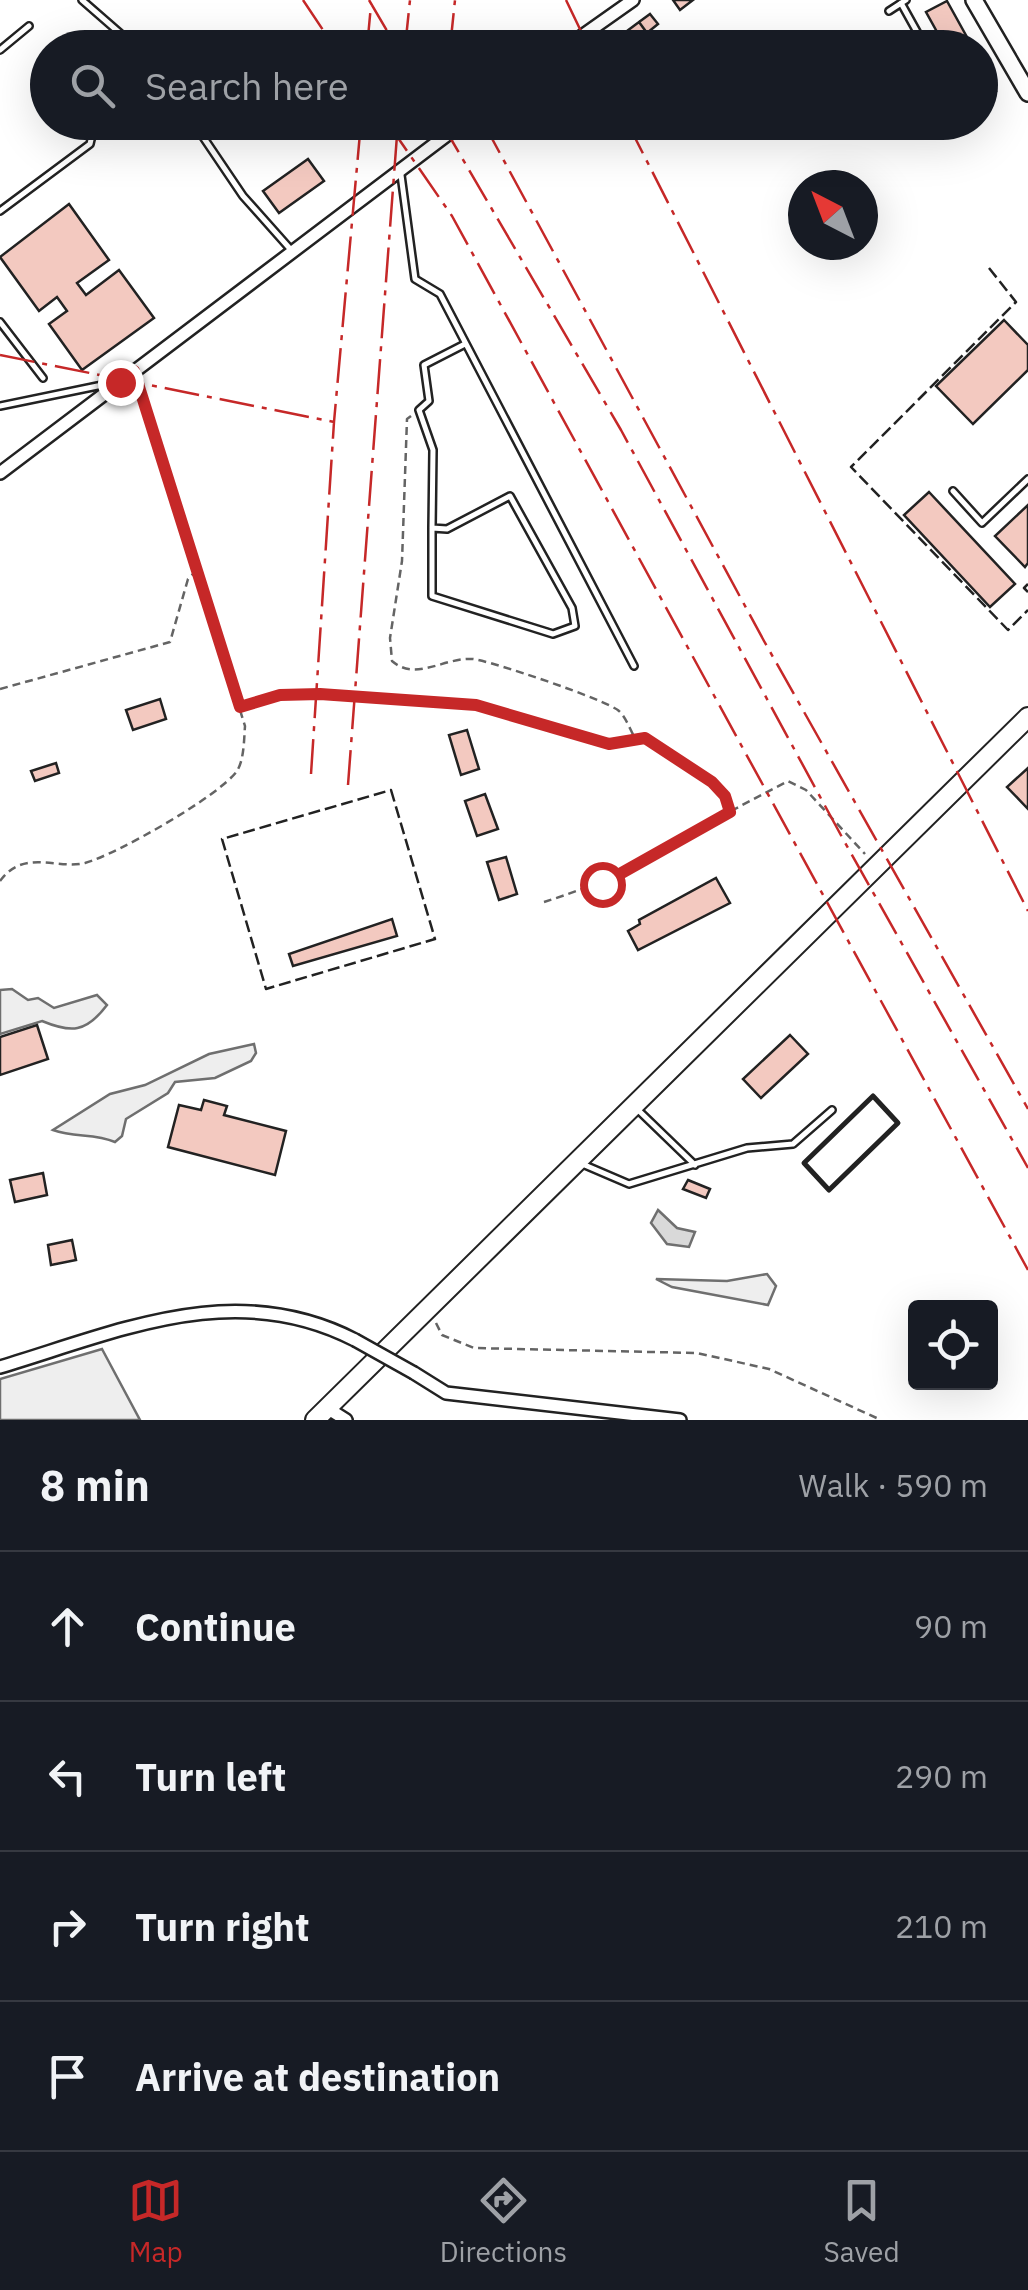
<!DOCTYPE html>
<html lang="en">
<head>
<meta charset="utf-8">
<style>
  body { margin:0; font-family:"IBM Plex Sans",sans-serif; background:#242831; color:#f1f3f6 }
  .controls { position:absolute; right:30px; bottom:30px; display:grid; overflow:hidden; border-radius:10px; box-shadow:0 10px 40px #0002 }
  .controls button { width:90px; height:90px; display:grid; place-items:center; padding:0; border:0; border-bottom:2px solid #363941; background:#171b24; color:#f1f3f6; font:50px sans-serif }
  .compass { position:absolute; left:788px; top:170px; width:90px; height:90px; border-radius:50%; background:#171b24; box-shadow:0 10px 40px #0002; rotate:318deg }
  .stop { position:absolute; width:30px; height:30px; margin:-22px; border:8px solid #c62828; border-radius:50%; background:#fff }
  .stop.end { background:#c62828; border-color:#fff; box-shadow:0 2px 10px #0008 }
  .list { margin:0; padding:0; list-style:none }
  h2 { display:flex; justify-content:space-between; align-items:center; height:130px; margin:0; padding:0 40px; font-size:42px }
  h2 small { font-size:32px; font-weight:400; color:#9ea1a6 }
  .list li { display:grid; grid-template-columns:65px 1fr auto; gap:30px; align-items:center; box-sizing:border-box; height:150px; padding:0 40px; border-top:2px solid #363941 }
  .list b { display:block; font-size:38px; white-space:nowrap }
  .list em { font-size:32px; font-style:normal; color:#9ea1a6 }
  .icon { flex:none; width:55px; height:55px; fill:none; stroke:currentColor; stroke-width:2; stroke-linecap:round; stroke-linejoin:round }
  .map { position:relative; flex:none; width:1028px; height:1420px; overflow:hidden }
  .search { position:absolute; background:#171b24; box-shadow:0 10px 40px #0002; left:30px; right:30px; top:30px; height:110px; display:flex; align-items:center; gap:25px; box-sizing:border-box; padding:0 35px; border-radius:55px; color:#9ea1a6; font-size:38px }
  .sheet { height:730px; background:#171b24 }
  nav { display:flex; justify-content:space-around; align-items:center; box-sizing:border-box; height:140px; border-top:2px solid #363941; background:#171b24; font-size:28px; color:#9ea1a6 }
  nav a { display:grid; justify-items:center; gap:5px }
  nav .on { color:#c62828 }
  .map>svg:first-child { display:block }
  .green { fill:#eee; stroke:#6f6f6f; stroke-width:2.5 }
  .water { fill:#d9d9d9; stroke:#6f6f6f; stroke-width:2.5 }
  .building { fill:#f3c9c0; stroke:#222; stroke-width:2.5 }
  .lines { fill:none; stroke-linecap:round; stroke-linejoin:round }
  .lane-casing { stroke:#222; stroke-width:10 }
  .street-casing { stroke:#222; stroke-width:16 }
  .secondary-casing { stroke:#222; stroke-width:20 }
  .primary-casing { stroke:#222; stroke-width:22 }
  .path { stroke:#646464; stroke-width:2.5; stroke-dasharray:8 5; stroke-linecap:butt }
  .lane { stroke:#fff; stroke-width:5 }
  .street { stroke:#fff; stroke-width:11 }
  .secondary { stroke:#fff; stroke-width:15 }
  .primary { stroke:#fff; stroke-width:18 }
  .street-bridge-casing { stroke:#222; stroke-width:16; stroke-linecap:butt }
  .street-bridge { stroke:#fff; stroke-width:11 }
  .fence { stroke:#222; stroke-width:2.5; stroke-dasharray:12 5; stroke-linecap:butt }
  .wall { stroke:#222; stroke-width:5 }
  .power { stroke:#c62828; stroke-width:2.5; stroke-dasharray:35 8 5 8; stroke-linecap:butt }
  .route { stroke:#c62828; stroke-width:12 }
</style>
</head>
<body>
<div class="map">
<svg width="1028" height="1420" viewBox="0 0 1028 1420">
  <rect width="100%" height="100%" fill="#fff"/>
  <path class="green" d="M12 989 28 1000 38 998 54 1008 97 995 107 1005C86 1033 71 1033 42 1021L0 1034V990Z
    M254 1044 256 1053 251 1061 215 1078 175 1082 168 1093 126 1119 122 1136 115 1142C94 1133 74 1138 53 1130L110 1094 145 1085 209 1054Z
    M767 1274 776 1286 768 1305 672 1287 656 1279 727 1281Z
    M102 1349 140 1420H0V1379Z"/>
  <path class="water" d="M658 1210 677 1228 695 1232 689 1247 667 1244 651 1223Z"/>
  <path class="building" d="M673 0H693L680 10Z
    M947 1 973 48H946L926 12Z
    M650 14 658 24 647 33 639 22Z
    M639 22 647 33 635 41 627 31Z
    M980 62 996 91 980 99Z
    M308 159 324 181 279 213 263 191Z
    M69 204 109 260 77 283 86 295 119 270 154 318 82 370 49 324 67 311 57 297 39 311 0 257Z
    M1004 320 1028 345V370L973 424 936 386Z
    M929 492 1015 584 990 607 904 515Z
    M1028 505V563L1025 567 995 536Z
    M160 699 166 719 133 730 126 710Z
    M467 730 479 769 461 775 449 735Z
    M56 763 59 773 35 781 31 771Z
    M1028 768V809L1007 787Z
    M485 794 498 829 477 836 465 801Z
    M506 857 517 894 499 900 487 862Z
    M716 878 730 903 638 950 628 931 640 924 639 920Z
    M392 919 397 936 293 966 289 954Z
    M37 1025 48 1059 0 1075V1037Z
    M790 1035 808 1054 761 1098 743 1079Z
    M204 1100 227 1106 224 1115 286 1131 275 1175 168 1147 179 1105 201 1110Z
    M43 1173 47 1195 15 1202 10 1180Z
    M688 1180 710 1189 706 1198 683 1189Z
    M72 1240 76 1260 51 1265 48 1245Z"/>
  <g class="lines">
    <g class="lane-casing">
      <path id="lane" d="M82 0 137 48
        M901 3 926 48
        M889 11 906 0
        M0 50 29 26
        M193 122 243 196 292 251
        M401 175 415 279 440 294 634 666
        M0 211 90 144 95 122
        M0 322 43 378
        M0 406 112 383
        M953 491 982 523 1028 479
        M432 528V596L553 634 575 626 572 608 510 496 447 529 432 528 433 450 419 410 429 401 424 365 465 344
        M636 1108 695 1165
        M580 1163 629 1184 747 1148 793 1144 832 1110"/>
    </g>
    <g class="street-casing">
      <path id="street" d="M565 48 633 0
        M0 473 464 122
        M0 1367C120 1331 235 1278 355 1340
        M414 1373 446 1393 680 1420
        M327 1408 346 1420"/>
    </g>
    <g class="secondary-casing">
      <path id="secondary" d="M974 0 1028 93"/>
    </g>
    <g class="primary-casing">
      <path id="primary" d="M315 1420 1028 717"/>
    </g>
    <path class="path" d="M411 416 407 419 402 561 390 638 392 661C416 682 444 657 473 659 491 661 607 700 619 711 626 717 630 730 635 738
      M0 689 170 642 188 579 197 570
      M240 707 280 695H320L476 705 609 745 645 738 712 783 725 796 729 812C670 851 611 881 544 902
      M731 811 788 781 806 790 865 854
      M0 881C24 848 57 870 85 863 117 854 218 797 237 771 244 760 244 740 245 726L137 382
      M436 1323 442 1335 474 1348 697 1353 769 1369 881 1420"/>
    <use href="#lane" class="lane"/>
    <use href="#street" class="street"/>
    <use href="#secondary" class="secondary"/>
    <use href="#primary" class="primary"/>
    <g class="street-bridge-casing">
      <path id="street-bridge" d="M355 1340 414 1373"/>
    </g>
    <use href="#street-bridge" class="street-bridge"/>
    <path class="fence" d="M989 268 1016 302 851 467 1008 630 1028 610
      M1028 584 1024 588 1028 592
      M391 790 435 939 266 989 222 839Z"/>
    <path class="wall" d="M873 1096 898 1123 829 1190 804 1163Z"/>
    <path class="power" d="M303 0 335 48
      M369 0 397 48
      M566 0 589 48
      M367 48 371 5
      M405 48 410 0
      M450 48 455 0
      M387 122 452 216 1028 1270
      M441 122 621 430 843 839 1028 1168
      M483 122 764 641 1028 1109
      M627 122 1028 911
      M0 355 334 422
      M311 774 334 422 361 122
      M348 785 398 122"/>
  </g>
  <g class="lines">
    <path class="route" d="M120 382 134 371 240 707 280 695 320 694 476 705 609 744 645 738 712 782 725 796 730 812 602 884"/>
  </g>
</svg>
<div class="controls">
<button><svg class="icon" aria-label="locate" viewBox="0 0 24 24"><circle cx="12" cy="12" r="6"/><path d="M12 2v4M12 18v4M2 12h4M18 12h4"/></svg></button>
</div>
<svg class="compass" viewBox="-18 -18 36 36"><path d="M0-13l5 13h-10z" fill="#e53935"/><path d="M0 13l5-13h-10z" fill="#9ea1a6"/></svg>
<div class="stop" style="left:602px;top:884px"></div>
<div class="stop end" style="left:120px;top:382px"></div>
<div class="search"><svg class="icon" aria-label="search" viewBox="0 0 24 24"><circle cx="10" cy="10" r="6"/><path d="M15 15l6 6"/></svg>Search here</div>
</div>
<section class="sheet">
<h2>8 min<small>Walk · 590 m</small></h2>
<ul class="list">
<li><svg class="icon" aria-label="ahead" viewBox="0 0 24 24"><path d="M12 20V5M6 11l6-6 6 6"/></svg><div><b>Continue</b></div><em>90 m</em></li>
<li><svg class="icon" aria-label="left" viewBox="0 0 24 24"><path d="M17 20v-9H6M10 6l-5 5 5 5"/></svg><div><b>Turn left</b></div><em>290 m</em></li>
<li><svg class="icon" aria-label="right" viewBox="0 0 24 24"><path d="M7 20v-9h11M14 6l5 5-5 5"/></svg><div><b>Turn right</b></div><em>210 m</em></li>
<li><svg class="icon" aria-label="arrive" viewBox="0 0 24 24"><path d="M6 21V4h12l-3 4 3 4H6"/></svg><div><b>Arrive at destination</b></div></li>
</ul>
</section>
<nav>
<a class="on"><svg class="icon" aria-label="map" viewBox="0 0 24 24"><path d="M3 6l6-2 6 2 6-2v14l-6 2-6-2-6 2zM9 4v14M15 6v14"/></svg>Map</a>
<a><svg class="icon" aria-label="directions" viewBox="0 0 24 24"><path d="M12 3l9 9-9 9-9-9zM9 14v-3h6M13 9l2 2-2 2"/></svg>Directions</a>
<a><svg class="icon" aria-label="saved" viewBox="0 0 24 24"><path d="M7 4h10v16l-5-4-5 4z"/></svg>Saved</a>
</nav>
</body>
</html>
